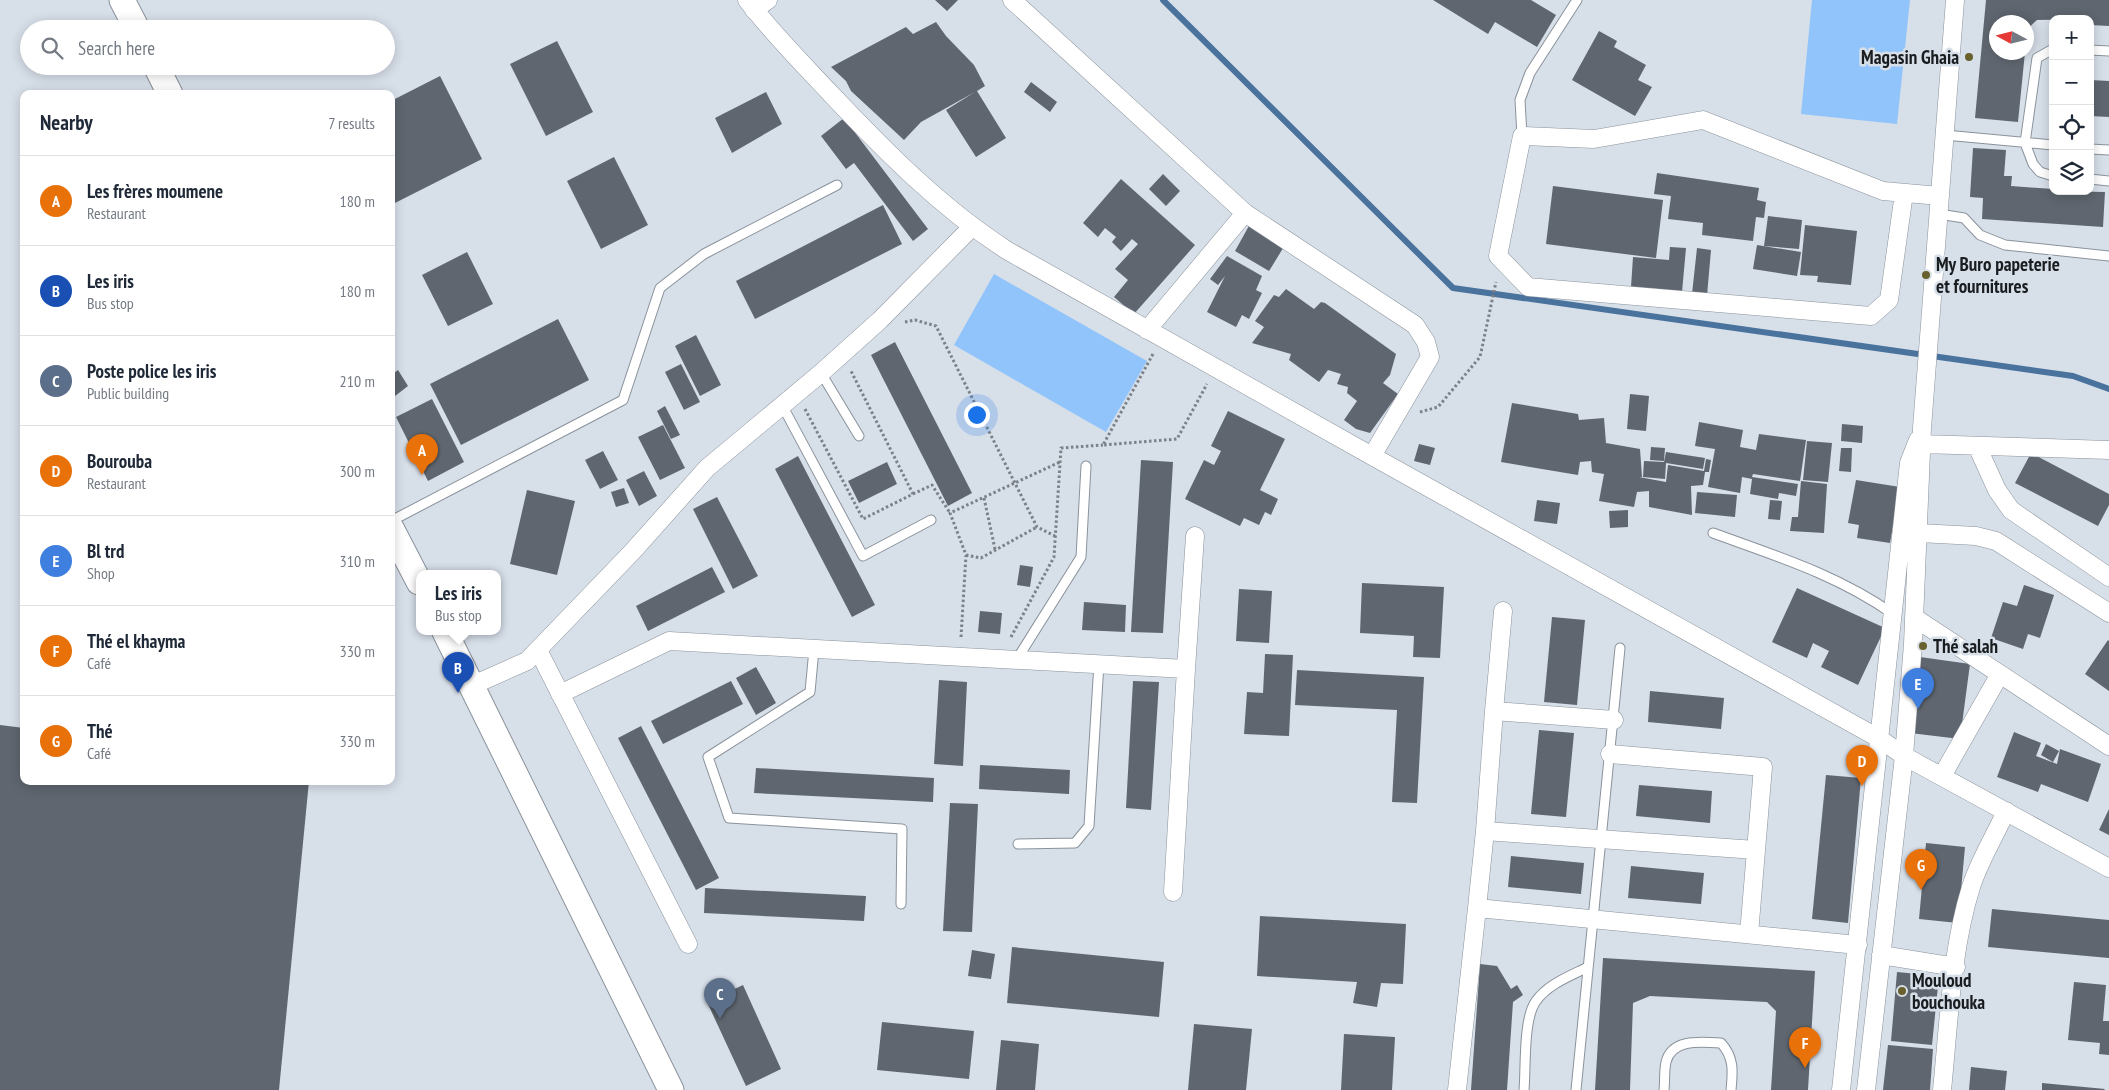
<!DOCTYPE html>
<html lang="en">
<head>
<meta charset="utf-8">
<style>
  body { margin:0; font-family:"PT Sans Narrow",sans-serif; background:#f6f6f7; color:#1f2937 }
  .controls { position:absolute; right:15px; top:15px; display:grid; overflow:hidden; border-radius:10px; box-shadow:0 2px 12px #0003 }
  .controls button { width:45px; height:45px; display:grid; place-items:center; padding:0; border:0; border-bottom:1px solid #e0e1e3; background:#fff; color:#1f2937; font:25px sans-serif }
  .compass { position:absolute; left:1989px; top:15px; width:45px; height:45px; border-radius:50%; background:#fff; box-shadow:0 2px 12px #0003; rotate:277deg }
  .you { position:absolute; left:976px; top:414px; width:18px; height:18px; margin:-12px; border:4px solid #fff; border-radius:50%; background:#1a73e8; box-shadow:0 0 0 8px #1a73e833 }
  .badge { display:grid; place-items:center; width:32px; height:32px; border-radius:50%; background:#0b8043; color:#fff; font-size:16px; font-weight:700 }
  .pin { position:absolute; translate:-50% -41px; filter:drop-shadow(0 1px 2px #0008) }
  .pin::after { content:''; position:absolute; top:26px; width:18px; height:15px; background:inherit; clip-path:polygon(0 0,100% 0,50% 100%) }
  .popup { position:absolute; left:416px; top:570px; width:85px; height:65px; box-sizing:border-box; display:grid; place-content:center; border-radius:10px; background:#fff; filter:drop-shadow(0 1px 4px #0005); font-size:16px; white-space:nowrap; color:#747a83 }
  .popup b { font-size:19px; color:#1f2937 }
  .popup::after { content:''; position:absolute; left:50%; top:100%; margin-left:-10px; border:10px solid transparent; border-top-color:#fff }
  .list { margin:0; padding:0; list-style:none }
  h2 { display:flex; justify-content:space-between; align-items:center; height:65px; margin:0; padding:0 20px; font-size:21px }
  h2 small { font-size:16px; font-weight:400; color:#747a83 }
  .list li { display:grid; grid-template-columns:32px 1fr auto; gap:15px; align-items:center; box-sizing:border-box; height:90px; padding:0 20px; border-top:1px solid #e0e1e3 }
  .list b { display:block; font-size:19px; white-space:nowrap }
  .list p { margin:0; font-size:16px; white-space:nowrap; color:#747a83 }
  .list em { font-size:16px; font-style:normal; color:#747a83 }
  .icon { flex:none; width:28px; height:28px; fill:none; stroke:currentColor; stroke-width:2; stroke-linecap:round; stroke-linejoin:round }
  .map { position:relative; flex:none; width:2109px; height:1090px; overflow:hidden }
  .search { position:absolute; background:#fff; box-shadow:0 2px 12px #0003; left:20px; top:20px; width:375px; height:55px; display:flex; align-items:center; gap:12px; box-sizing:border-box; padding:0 18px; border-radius:28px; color:#747a83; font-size:19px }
  .panel { position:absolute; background:#fff; box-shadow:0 2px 12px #0003; left:20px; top:90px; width:375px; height:695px; border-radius:10px }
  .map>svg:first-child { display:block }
  .pitch { fill:#90c4fb }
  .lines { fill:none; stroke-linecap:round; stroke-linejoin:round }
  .stream { stroke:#49729d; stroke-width:6 }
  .building { fill:#5f666f }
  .lane-casing { stroke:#8a929b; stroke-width:11 }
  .street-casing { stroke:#8a929b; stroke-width:19 }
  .secondary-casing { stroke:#8a929b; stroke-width:27 }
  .path { stroke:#7b8187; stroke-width:3; stroke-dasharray:2.5 2.5; stroke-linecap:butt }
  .lane { stroke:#fff; stroke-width:9 }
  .street { stroke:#fff; stroke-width:18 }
  .secondary { stroke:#fff; stroke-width:25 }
  .poi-dot { fill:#68602d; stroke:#d7dfe9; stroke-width:2 }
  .labels { text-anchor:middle; stroke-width:5; stroke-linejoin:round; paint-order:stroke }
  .poi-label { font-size:19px; font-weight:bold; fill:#1a1d20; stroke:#d7dfe9; text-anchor:start }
</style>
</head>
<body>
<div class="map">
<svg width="2109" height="1090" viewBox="0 0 2109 1090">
  <rect width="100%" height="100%" fill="#d7dfe9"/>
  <path class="pitch" d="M1812 0H1910L1897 124 1801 114Z
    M994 274 1147 361 1106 432 954 345Z"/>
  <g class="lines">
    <path class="stream" d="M1163 0 1453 288 2073 376 2109 389"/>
  </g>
  <path class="building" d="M935 0H958L947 11Z
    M1433 0H1531L1556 15 1537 47 1495 22 1488 34Z
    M1986 0H2109V26L2090 25V19L2037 20 2026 30V22H1996V52H2025L2018 122 1975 118Z
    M936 22 946 36 974 65 985 86 977 91 1006 138 976 157 946 110 975 92 921 122 904 140 851 91 846 81 831 67 906 27 913 34Z
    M1599 31 1617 41 1614 47 1646 65 1638 80 1652 87 1635 116 1572 80Z
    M557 41 593 112 546 136 510 64Z
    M440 76 482 159 391 205V101Z
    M2090 80 2109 81V117L2090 116Z
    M1031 82 1057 102 1050 112 1024 92Z
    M766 92 782 124 732 153 715 118Z
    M844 118 928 229 913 241 854 163 846 169 821 136Z
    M1973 148 2006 150 2004 176H2012L2011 186 2053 189V191L2105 192 2103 227 1982 219 1983 198 1970 197Z
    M614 157 648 225 601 249 567 181Z
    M1657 173 1759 188 1757 200 1766 202 1764 218 1756 217 1753 241 1702 235 1703 223 1668 219 1671 196 1654 194Z
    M1163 174 1180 191 1166 206 1149 189Z
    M1121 179 1195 245 1134 314 1114 297 1128 280 1115 269 1138 244 1132 239 1121 251 1112 242 1116 237 1105 228 1098 237 1083 223Z
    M1553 186 1663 200 1656 258 1546 244Z
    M883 205 902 244 755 319 736 281Z
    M1768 216 1802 220 1799 249 1764 246Z
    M1250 224 1285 245 1269 271 1235 251Z
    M1805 225 1857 231 1851 285 1817 282 1818 276 1800 275Z
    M1757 245 1801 252 1797 276 1753 269Z
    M1670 247 1686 248 1682 292 1631 287 1633 257 1669 260Z
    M1697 248 1711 250 1707 296 1692 294Z
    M467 252 493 304 448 326 422 275Z
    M1227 256 1262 276 1256 290 1262 293 1249 319 1242 315 1236 327 1207 312 1225 276 1218 285 1210 279Z
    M1286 289 1314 309 1321 302 1325 303 1396 354 1390 375 1383 383 1398 394 1370 433 1356 429 1344 420 1357 401 1347 393 1348 387 1337 384 1341 374 1328 370 1319 382 1289 360 1291 354 1252 343 1264 327 1255 321 1274 295 1279 297Z
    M558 319 589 380 461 445 430 384Z
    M696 335 721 385 700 396 675 346Z
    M895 342 972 493 948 506 871 355Z
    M681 364 700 402 684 410 665 372Z
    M398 370 408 386 395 396 391 391V375Z
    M1630 394 1649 396 1646 431 1627 429Z
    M432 399 464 462 428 481 396 417Z
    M1512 403 1578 414 1579 420 1604 418 1606 443 1640 449 1642 477H1639L1666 482 1668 465 1704 471 1706 459 1711 460 1709 472H1705L1703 485 1691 486 1692 515 1649 507V491L1637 492 1634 507 1599 501 1604 474 1592 472 1591 461 1580 462 1578 475 1501 462Z
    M665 406 680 435 671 439 657 411Z
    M1228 411 1285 439 1260 490 1278 499 1271 515 1265 512 1259 525 1244 518 1240 526 1185 499 1204 460 1214 465 1221 451 1211 446Z
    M1699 422 1743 430 1740 447 1756 450 1759 434 1806 440 1800 481 1753 474 1752 477 1798 484 1796 496 1779 493 1778 499 1750 494 1752 479 1742 477 1740 493 1708 487 1715 449 1695 446Z
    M1842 424 1863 426 1862 443 1841 441Z
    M663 425 685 468 660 480 638 437Z
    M1807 441 1832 443 1828 482 1803 480Z
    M1419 444 1435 448 1430 465 1414 461Z
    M1651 447 1665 448 1664 461 1650 460Z
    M1841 448H1852L1851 472 1839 471Z
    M603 451 618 480 600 489 585 460Z
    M1666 452 1705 458 1703 469 1666 463 1665 479 1643 477 1644 461 1664 462Z
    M2031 453 2109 494V505L2098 526 2015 483Z
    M798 456 875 605 852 617 775 469Z
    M1141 460 1173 462 1163 633 1131 632Z
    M887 462 897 484 859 503 848 481Z
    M644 471 657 496 639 506 626 480Z
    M1856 480 1900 487 1890 543 1857 538 1859 525 1848 523Z
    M1801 481 1827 484 1824 533 1790 531 1792 517H1798Z
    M624 488 629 503 616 507 611 492Z
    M527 490 575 501 557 575 510 564Z
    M1697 492 1737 495 1735 517 1695 513Z
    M717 497 758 576 733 589 693 509Z
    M1537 500 1560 503 1557 524 1534 521Z
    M1770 500 1782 501 1780 520 1768 519Z
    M1628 510V527L1610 528 1609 511Z
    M1020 565 1033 567 1030 587 1017 585Z
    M712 567 725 592 648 631 636 606Z
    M1362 583 1444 587 1440 658 1413 657 1414 636 1360 633Z
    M2024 585 2054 595 2040 638 2028 634 2023 649 1991 638 2003 602 2017 606Z
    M1797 588 1885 628 1858 685 1821 667 1829 651 1813 643 1807 658 1772 642Z
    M1239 589 1272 591 1269 643 1236 641Z
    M1084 602 1126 605 1125 632 1082 630Z
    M980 611 1002 613 1000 634 978 632Z
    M1552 617 1585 620 1577 705 1544 702Z
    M2108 640 2109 641V691L2085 674Z
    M1265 654 1293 655 1289 736 1244 734 1247 692 1263 693Z
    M1920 657 1970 664 1960 739 1910 733Z
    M756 667 776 703 756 715 736 678Z
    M1297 670 1424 677 1417 803 1392 802 1397 710 1295 705Z
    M939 680 967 682 963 766 934 764Z
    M731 681 743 704 663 744 651 721Z
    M1133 681 1159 682 1151 810 1126 808Z
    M1650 691 1724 698 1721 729 1648 722Z
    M0 725 24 728V781H309L279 1090H0Z
    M641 726 719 878 696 890 618 738Z
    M1539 730 1574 733 1566 817 1531 814Z
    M2014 732 2041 743 2036 756 2057 764 2060 749 2101 764 2088 802 2041 784 2038 792 1997 777Z
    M2046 744 2059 751 2053 762 2041 755Z
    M980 765 1070 770 1069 794 979 789Z
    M756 768 934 778 933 802 754 793Z
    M1826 775 1861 778 1848 923 1812 919Z
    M1639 785 1712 791 1710 823 1636 816Z
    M950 803 978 804 972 932 943 931Z
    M2109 809V835L2099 830Z
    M1926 843 1965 847 1958 923 1919 919Z
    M1511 856 1584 863 1581 894 1508 887Z
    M1631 866 1704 873 1701 904 1628 898Z
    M705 888 866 896 864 921 704 913Z
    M1992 909 2109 920V958L1988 947Z
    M1260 916 1406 924 1403 984 1381 983 1377 1007 1353 1003 1357 982 1257 976Z
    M1012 947 1164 962 1159 1017 1007 1003Z
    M972 950 995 954 991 979 968 976Z
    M1603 958 1815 971 1808 1090H1771L1776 1011 1767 1002 1650 996 1633 1003 1630 1090H1595Z
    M1480 964 1497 966 1511 989 1517 985 1523 995 1513 1002 1507 1090H1471Z
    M1897 972 1939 976 1932 1045 1891 1041Z
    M2074 982 2106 985 2103 1021H2109V1055L2099 1054 2100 1043 2068 1040Z
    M743 985 781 1069 746 1086 707 1002Z
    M882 1022 974 1031 969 1079 877 1070Z
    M1194 1024 1252 1029 1246 1090H1188Z
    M1344 1034 1395 1037 1392 1090H1341Z
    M1001 1040 1039 1044 1035 1090H996Z
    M1888 1045 1933 1049 1930 1090H1883Z
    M1971 1067 2007 1071 2005 1090H1969Z
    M2042 1083 2105 1089 2104 1090H2042Z"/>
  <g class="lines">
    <g class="lane-casing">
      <path id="lane" d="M2053 49 2037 58 2025 143 2033 164 2040 172 2053 176
        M2090 50 2109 51
        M1945 135 2053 145
        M1522 136 1520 100 1530 73 1577 0
        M2090 149 2109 150
        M2090 179 2109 181
        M1939 214 1964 218 1980 235 2005 245 2109 256
        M821 373 859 436
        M782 405 863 556 931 520
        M391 521 623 400 660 288 704 254 837 185
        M1713 533C1776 556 1838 575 1893 614
        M814 649 810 692 708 757 729 818 902 829 901 904
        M1017 659 1081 557 1086 466
        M1018 844 1075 843 1089 826 1099 663
        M1524 1090C1526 1067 1523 1019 1536 1001 1548 984 1570 976 1588 967
        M1576 1090 1620 648
        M1664 1090C1665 1081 1664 1071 1666 1062 1672 1038 1702 1042 1721 1043 1734 1057 1733 1071 1731 1090"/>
    </g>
    <g class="street-casing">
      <path id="street" d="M747 0C772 33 802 63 831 94 885 151 941 208 1008 251L1372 456 1880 739 1904 756 2109 868
        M1012 0 1245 213 1415 325 1426 342 1430 357 1372 456
        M754 10 768 0
        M1904 193 1889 300 1871 316 1528 287 1498 256 1522 136 1594 139 1703 120 1883 191 1940 196
        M1147 330 1245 213
        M1922 444 2109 450
        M1977 446 1997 490 2011 510 2109 577
        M1919 533 1976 536 1996 541 2109 613
        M1915 618 2109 746
        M538 650 688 944
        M1186 669 1195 536
        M473 685 527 661 633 551 707 468 821 373 880 320 971 228
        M560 694 669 641 1186 669 1173 892
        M1494 711 1503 611
        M1610 754 1763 767 1749 934
        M1942 776 2000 674
        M1485 831 1756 850
        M1477 908 1485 831 1494 711 1614 720
        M1881 955 1956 967
        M1457 1090 1477 908 1858 945
        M1841 1090 1909 463 1918 440
        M1866 1090 1904 756 1913 644 1922 428 1955 0
        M1942 1090C1949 1023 1951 951 1971 887 1979 861 1995 836 2006 811"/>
    </g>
    <g class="secondary-casing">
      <path id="secondary" d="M122 0 137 29
        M156 66 170 94
        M391 528 419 582
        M445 632 671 1090"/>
    </g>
    <path class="path" d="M905 322 915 320 936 326 1037 527 1055 536
      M1153 354 1103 445 1177 439 1207 384
      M805 409 863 519 913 494 851 371
      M1420 412 1438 407 1480 357 1496 282
      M913 494 932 485 950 513
      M984 498 995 549
      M966 555 981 558 1037 527
      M961 637 966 555 950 513 1060 462
      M1011 637 1054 557 1061 448 1103 445"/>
    <use href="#lane" class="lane"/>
    <use href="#street" class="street"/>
    <use href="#secondary" class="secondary"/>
  </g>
  <g class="poi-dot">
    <circle cx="1969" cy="57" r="5"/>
    <circle cx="1926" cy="275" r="5"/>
    <circle cx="1923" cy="646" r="5"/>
    <circle cx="1902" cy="991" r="5"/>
  </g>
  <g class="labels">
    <g class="poi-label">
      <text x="1959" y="64" text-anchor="end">Magasin Ghaia</text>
      <text x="1936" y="271">My Buro papeterie<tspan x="1936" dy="22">et fournitures</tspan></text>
      <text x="1933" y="653">Thé salah</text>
      <text x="1912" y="987">Mouloud<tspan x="1912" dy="22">bouchouka</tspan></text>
    </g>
  </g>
</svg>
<div class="controls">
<button>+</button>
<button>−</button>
<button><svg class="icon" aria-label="locate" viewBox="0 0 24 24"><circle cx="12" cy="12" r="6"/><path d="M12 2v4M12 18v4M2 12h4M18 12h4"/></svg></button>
<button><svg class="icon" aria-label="layers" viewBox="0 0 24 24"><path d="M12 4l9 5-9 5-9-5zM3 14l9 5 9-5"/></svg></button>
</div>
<svg class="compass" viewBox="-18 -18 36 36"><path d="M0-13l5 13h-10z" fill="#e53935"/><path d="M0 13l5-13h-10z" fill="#747a83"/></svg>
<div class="you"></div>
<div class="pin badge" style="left:422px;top:475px;background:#e8710a">A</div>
<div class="pin badge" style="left:458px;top:693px;background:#1a4fb4">B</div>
<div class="popup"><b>Les iris</b>Bus stop</div>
<div class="pin badge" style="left:720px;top:1019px;background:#5c6f8a">C</div>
<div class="pin badge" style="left:1862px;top:786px;background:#e8710a">D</div>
<div class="pin badge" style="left:1918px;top:709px;background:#3f7fe0">E</div>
<div class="pin badge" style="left:1805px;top:1068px;background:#e8710a">F</div>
<div class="pin badge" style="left:1921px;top:890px;background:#e8710a">G</div>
<div class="search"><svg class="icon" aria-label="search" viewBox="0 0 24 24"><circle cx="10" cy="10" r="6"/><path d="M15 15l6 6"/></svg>Search here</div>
<section class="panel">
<h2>Nearby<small>7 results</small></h2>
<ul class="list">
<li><span class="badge" style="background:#e8710a">A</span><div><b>Les frères moumene</b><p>Restaurant</p></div><em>180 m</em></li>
<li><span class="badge" style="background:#1a4fb4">B</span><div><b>Les iris</b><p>Bus stop</p></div><em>180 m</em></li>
<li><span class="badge" style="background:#5c6f8a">C</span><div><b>Poste police les iris</b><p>Public building</p></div><em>210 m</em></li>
<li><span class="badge" style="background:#e8710a">D</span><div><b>Bourouba</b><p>Restaurant</p></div><em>300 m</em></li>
<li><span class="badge" style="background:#3f7fe0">E</span><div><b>Bl trd</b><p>Shop</p></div><em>310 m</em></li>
<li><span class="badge" style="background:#e8710a">F</span><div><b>Thé el khayma</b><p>Café</p></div><em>330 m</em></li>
<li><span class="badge" style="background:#e8710a">G</span><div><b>Thé</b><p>Café</p></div><em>330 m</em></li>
</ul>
</section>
</div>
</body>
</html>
